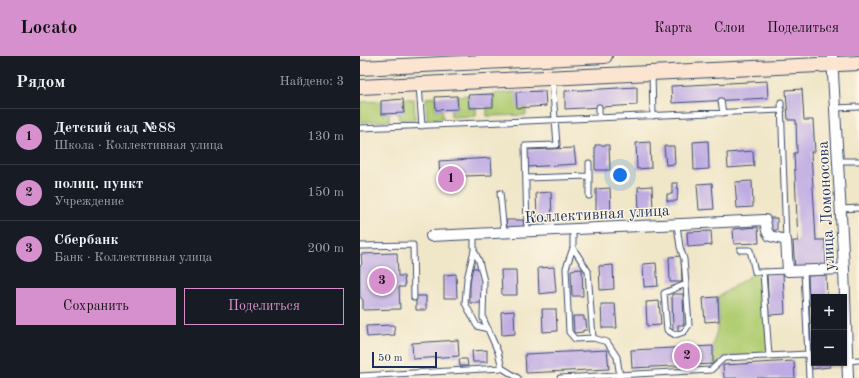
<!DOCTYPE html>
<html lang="ru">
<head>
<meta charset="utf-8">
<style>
  body { margin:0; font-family:"Old Standard TT",serif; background:#20242c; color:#f1f3f6 }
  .controls { position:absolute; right:12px; bottom:12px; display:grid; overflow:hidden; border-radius:0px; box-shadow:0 1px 3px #0004 }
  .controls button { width:36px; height:36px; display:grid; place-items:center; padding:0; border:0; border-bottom:1px solid #363941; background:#171b24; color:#f1f3f6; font:20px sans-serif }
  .scale { position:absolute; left:12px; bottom:10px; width:65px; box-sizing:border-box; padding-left:4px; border:2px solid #1b2f5e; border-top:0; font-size:11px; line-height:14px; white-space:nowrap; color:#1b2f5e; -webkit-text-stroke:3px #fcf5e5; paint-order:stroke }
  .you { position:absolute; left:260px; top:119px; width:14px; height:14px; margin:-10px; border:3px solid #fff; border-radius:50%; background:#1a73e8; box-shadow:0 0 0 6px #1a73e833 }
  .badge { display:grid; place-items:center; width:26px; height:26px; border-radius:50%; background:#d690ce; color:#111; font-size:13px; font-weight:700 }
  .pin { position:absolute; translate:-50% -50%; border:2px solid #fff; box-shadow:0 1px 4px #0006 }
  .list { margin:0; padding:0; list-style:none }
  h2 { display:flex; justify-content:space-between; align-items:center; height:52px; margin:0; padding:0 16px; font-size:17px }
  h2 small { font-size:13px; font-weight:400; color:#9ea1a6 }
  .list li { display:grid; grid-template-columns:26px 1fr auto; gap:12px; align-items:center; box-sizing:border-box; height:56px; padding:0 16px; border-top:1px solid #363941 }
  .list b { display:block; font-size:15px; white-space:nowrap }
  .list p { margin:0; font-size:13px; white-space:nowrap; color:#9ea1a6 }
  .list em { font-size:13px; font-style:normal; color:#9ea1a6 }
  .actions { display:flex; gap:8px; padding:12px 16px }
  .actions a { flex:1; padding:9px 0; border:1px solid #d690ce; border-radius:0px; text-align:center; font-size:14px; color:#d690ce }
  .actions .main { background:#d690ce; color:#111 }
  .map { position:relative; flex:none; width:499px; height:322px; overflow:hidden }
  header { display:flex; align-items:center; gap:24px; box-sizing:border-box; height:56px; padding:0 20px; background:#d690ce; color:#111 }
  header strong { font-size:19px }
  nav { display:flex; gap:22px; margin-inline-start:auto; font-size:14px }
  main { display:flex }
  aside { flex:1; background:#171b24 }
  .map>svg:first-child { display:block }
  .green { fill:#b2ce74; stroke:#667e69 }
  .building { fill:#beabe3 }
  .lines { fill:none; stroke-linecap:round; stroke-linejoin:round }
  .service-casing { stroke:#3b4a6e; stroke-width:7 }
  .minor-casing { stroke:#3b4a6e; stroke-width:12 }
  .secondary-casing { stroke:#3b4a6e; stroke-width:16 }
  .service { stroke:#fff; stroke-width:5 }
  .minor { stroke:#fff; stroke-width:10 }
  .secondary { stroke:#fce5d0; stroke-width:14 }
  .labels { text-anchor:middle; stroke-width:3; stroke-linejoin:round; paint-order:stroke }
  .street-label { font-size:16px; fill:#1b2f5e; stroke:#fcf5e5 }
</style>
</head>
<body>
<header>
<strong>Locato</strong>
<nav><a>Карта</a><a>Слои</a><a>Поделиться</a></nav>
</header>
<main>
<aside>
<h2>Рядом<small>Найдено: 3</small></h2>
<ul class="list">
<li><span class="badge">1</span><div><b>Детский сад №88</b><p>Школа · Коллективная улица</p></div><em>130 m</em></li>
<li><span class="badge">2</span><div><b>полиц. пункт</b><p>Учреждение</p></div><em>150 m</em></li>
<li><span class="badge">3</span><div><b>Сбербанк</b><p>Банк · Коллективная улица</p></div><em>200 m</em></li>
</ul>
<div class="actions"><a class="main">Сохранить</a><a>Поделиться</a></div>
</aside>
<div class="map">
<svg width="499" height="322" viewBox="0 0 499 322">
  <rect width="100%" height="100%" fill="#fcf5e5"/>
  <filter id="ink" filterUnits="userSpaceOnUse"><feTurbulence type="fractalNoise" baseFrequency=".025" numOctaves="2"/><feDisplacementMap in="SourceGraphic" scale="8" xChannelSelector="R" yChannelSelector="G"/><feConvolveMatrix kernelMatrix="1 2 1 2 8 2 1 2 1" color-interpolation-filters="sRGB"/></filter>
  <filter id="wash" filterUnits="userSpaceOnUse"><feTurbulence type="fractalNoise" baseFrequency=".012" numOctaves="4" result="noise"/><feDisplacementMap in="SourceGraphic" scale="16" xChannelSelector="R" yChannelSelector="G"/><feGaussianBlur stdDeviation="0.9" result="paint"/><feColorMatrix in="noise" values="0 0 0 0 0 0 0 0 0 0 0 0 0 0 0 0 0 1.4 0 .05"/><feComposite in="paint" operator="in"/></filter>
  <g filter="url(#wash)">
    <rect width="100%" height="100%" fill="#f0e6c8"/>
    <path class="green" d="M156 36 166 51V59L127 60V51H133V38Z
      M108 39 109 52H116V60L91 61V53H98L97 40Z
      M75 41 76 54 82 53 83 62 67 63 66 42Z
      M43 43H54L55 63 39 64 38 57 44 56Z
      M21 45 22 58 29 57V65L0 66V46Z
      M406 211V215H402L408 299 363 301 351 313 353 308V290L359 265 358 241 402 212Z"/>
    <g id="blocks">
      <path class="building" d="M407 25 408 42 312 47 311 30Z
        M277 31V49L205 53V35Z
        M442 33 444 64H453L455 96H451L456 184H465L466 210 435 212 433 185H438L434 97H437L436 64H428L426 34Z
        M185 35 186 50 157 52 156 36Z
        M133 38V51L109 52 108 39Z
        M97 40 98 53 76 54 75 41Z
        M43 43 44 57 21 58V45Z
        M348 85 349 113 334 114 333 86Z
        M290 86 291 112 277 113 276 87Z
        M235 89H249L250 114H235Z
        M304 90H314L315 108 306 109Z
        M214 92 216 108 168 111 167 94Z
        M393 95 394 110 368 112 367 97Z
        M131 102 132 119 80 121 79 105Z
        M392 125 393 151 377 152 375 126Z
        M312 127H318L317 145H307V138H312Z
        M352 127 354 153 339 154 337 128Z
        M292 130 293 156 279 157 278 131Z
        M250 132 251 158H236V133Z
        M191 136 192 162H177L176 137Z
        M410 162H417V174H411Z
        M146 164H163L164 172H147Z
        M398 171 399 187 374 188 373 173Z
        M351 175 352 189 328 191 327 176Z
        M37 197 38 220H44L45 231H39L40 253 3 254V244L0 241V210L2 208 1 198Z
        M321 200 322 226H310L309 201Z
        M296 207 298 230 284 231 283 208Z
        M253 209 254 233 240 234 239 210Z
        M194 211 196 236 179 238 178 212Z
        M112 212H119L122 231V247H110V229Z
        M222 213 223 240H212L211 214Z
        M141 214H156L157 239H142Z
        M423 217 425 258 409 259 407 218Z
        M96 218 97 242H84V219Z
        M466 219 467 241H454V307H470V311L452 313 448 220Z
        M312 238H323L324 269H318V275H313Z
        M56 240H66V254H56Z
        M358 241 359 265 345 266 343 242Z
        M299 245 301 269 287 270 286 246Z
        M241 248H255L257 272H242Z
        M182 253H196L197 275 183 276Z
        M154 255 155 278 142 279 141 256Z
        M213 260H224V264H226L227 274H223V276L214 277Z
        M34 269 35 279 7 281 6 270Z
        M98 284 99 300 53 303 52 287Z
        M353 290V308L272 312 271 294Z
        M127 294V306H113L112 295Z
        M247 294 249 313 166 317 165 298Z
        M99 303H107L108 310H100Z
        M434 305 435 322H364L363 309Z"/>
    </g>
  </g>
  <g filter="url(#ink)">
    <use href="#blocks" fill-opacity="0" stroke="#3b4a6e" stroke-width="1"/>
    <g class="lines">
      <g class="service-casing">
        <path id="service" d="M292 17 293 60
          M59 29 62 70
          M361 45 363 57
          M421 46 426 184
          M475 52 499 51
          M239 62V51
          M0 72 422 54
          M478 105H499
          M229 107V140
          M166 122 229 120
          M140 137 144 176
          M481 153 499 152
          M317 169 320 191 324 203 329 269 324 276 315 279 307 274 304 237 326 228
          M213 173V192L206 212 209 276 215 283 233 282 247 286 257 301 260 321
          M167 175 165 90 197 89 192 23
          M114 178V194L119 205 124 225 123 262 138 296 142 312
          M0 190 53 189 54 242
          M213 192 228 215 233 282
          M114 194 107 223 105 247 117 270 128 273
          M380 194H390L395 216H403
          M444 215 449 322
          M409 300 403 216 428 215
          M487 305 499 304
          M0 320 142 312 158 322
          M200 322 351 314 364 302 448 298"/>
      </g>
      <g class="minor-casing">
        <path id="minor" d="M472 0 484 213 488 322
          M71 180 405 164 407 175 410 180 426 184 428 215 484 213"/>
      </g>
      <g class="secondary-casing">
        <path id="secondary" d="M0 12 245 0
          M0 31 499 7"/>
      </g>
      <use href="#service" class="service"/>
      <use href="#minor" class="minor"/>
      <use href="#secondary" class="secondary"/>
    </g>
  </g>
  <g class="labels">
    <g class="street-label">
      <text transform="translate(465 150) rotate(-93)" y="6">улица Ломоносова</text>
      <text transform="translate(237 157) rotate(-3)" y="6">Коллективная улица</text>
    </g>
  </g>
</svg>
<div class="controls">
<button>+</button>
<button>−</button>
</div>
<div class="scale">50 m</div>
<div class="you"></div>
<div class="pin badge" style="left:91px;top:123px">1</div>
<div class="pin badge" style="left:327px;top:300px">2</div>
<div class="pin badge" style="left:22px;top:225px">3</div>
</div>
</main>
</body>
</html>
